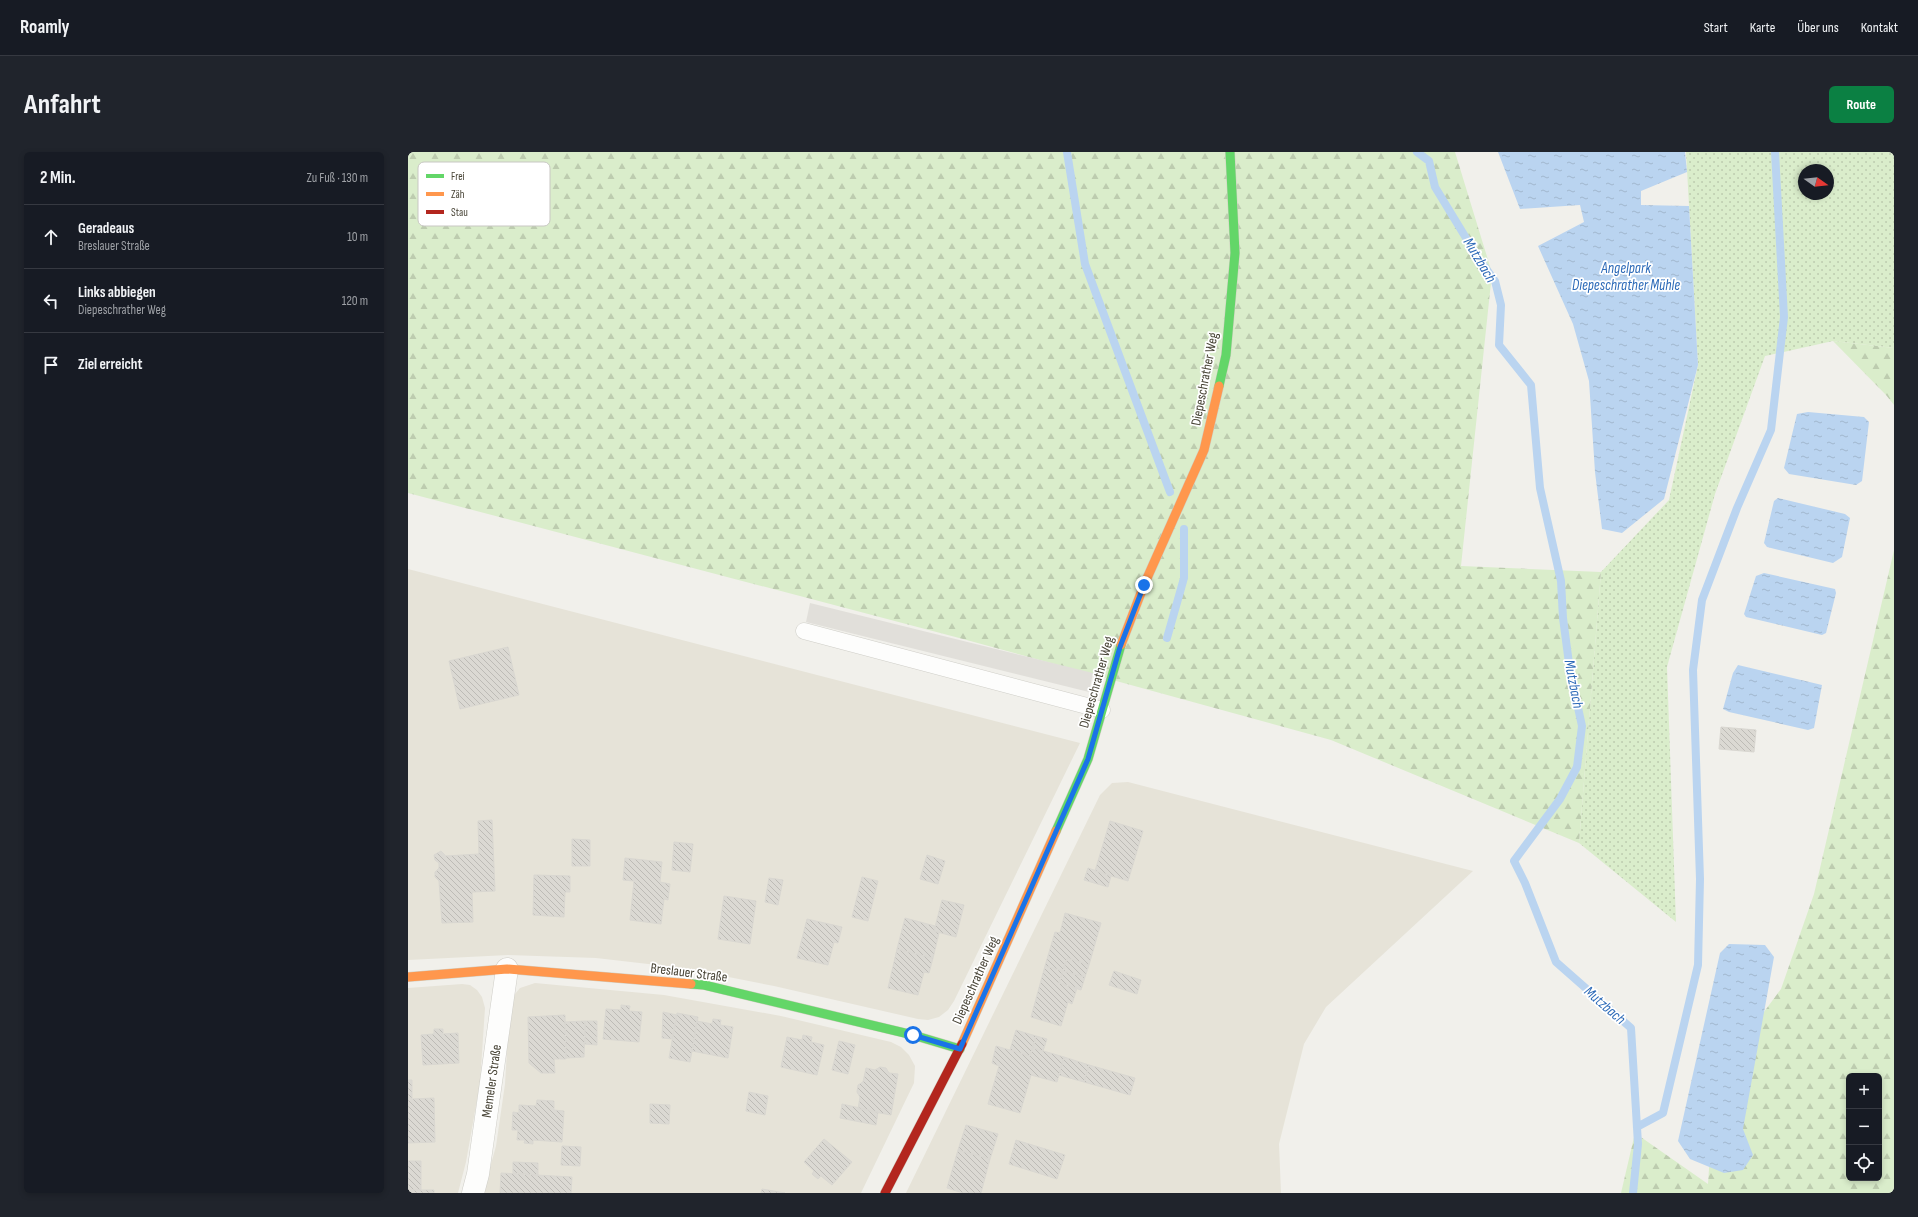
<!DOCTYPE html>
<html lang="de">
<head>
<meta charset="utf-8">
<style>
  body { margin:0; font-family:"Sofia Sans Condensed",sans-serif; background:#20242c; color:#f1f3f6 }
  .controls { position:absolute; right:12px; bottom:12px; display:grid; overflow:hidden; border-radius:6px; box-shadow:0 2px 6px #0003 }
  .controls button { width:36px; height:36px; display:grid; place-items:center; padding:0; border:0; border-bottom:1px solid #363941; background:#171b24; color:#f1f3f6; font:20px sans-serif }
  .compass { position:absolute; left:1390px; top:12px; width:36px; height:36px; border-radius:50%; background:#171b24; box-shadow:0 2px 6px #0003; rotate:105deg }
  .stop { position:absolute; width:12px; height:12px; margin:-9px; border:3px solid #1a73e8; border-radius:50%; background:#fff }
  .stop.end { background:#1a73e8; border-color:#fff; box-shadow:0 1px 4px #0008 }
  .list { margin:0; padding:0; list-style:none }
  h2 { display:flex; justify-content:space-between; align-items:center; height:52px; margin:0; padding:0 16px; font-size:17px }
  h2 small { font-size:13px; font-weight:400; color:#9ea1a6 }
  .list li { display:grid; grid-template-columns:26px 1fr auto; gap:12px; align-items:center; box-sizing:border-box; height:64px; padding:0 16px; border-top:1px solid #363941 }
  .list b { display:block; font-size:15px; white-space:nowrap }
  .list p { margin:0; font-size:13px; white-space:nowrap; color:#9ea1a6 }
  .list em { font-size:13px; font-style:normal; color:#9ea1a6 }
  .icon { flex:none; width:22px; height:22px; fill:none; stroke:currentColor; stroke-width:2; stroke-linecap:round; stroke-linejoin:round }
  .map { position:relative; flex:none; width:1486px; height:1041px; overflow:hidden; border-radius:6px }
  header { display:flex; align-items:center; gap:24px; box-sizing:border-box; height:56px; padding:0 20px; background:#171b24; border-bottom:1px solid #363941 }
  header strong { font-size:19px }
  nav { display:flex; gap:22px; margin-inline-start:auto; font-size:14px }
  .intro { display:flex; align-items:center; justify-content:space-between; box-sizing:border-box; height:96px; padding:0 24px }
  h1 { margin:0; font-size:28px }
  .button { padding:10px 18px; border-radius:6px; background:#0b8043; color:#fff; font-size:14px; font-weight:700 }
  main { display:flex; gap:24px; padding:0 24px }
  aside { flex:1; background:#171b24; border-radius:6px; box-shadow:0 2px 6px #0003 }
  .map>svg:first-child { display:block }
  .residential { fill:#e6e3d8 }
  .grass { fill:url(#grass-dots); fill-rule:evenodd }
  .forest { fill:url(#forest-firs); fill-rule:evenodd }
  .parking { fill:#e1dfda }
  .water { fill:url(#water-ripples) }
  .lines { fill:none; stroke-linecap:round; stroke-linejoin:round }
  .stream { stroke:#bad4f0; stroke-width:8 }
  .building { fill:url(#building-back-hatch); stroke:#d9d7d1 }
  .lane-casing { stroke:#cfcec8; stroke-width:17 }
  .street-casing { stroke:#cfcec8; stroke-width:23 }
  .fast-casing { stroke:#d1cec2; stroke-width:10 }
  .slow-casing { stroke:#d1cec2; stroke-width:10 }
  .jam-casing { stroke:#d1cec2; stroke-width:10 }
  .lane { stroke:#fdfdfc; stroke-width:16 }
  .street { stroke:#fdfdfc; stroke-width:22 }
  .fast { stroke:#63d668; stroke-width:9 }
  .slow { stroke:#ff974d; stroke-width:9 }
  .jam { stroke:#b3261e; stroke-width:9 }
  .route { stroke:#1a73e8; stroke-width:5 }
  .labels { text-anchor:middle; stroke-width:3.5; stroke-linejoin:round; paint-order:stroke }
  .street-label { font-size:14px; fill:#484436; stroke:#fff }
  .water-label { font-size:15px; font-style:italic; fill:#2c6ab8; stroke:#fff }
  .key { fill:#fff; stroke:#c8c7c3; stroke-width:1 }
  .key-label { font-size:11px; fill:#484436 }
</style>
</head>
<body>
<header>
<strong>Roamly</strong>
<nav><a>Start</a><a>Karte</a><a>Über uns</a><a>Kontakt</a></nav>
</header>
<div class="intro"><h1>Anfahrt</h1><a class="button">Route</a></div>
<main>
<aside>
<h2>2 Min.<small>Zu Fuß · 130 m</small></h2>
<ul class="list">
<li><svg class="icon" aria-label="ahead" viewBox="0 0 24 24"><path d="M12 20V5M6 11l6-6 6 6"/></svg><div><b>Geradeaus</b><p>Breslauer Straße</p></div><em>10 m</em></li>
<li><svg class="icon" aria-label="left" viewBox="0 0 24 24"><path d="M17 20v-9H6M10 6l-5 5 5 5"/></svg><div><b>Links abbiegen</b><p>Diepeschrather Weg</p></div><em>120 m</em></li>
<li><svg class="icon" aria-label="arrive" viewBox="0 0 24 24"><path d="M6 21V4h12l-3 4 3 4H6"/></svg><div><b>Ziel erreicht</b></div></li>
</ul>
</aside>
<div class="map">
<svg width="1486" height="1041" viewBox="0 0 1486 1041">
  <defs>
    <pattern id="grass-dots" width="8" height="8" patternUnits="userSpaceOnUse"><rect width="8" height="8" fill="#daedcb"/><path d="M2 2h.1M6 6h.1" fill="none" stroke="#bdccaf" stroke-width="1.8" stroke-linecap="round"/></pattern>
    <pattern id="forest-firs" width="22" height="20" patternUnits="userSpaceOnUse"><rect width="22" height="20" fill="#daedcb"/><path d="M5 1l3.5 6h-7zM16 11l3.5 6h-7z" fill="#bdccaf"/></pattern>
    <pattern id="water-ripples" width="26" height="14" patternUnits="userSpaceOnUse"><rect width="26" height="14" fill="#bad4f0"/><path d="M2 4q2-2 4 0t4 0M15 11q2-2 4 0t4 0" fill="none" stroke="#a1b7ce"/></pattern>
    <pattern id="building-back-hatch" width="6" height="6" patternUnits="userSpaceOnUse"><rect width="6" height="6" fill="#dbd9d3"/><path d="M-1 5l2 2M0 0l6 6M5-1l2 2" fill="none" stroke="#bdbbb6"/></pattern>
  </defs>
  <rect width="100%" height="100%" fill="#f1f0eb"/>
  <path class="residential" d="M0 417 672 591 546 849 540 858 531 865 520 868 510 867 366 834 275 816 188 806 100 803 0 808Z
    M720 630 1065 719 918 855 896 892 871 992 873 1041H498L692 643 704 631Z
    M127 831 256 843 373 864 483 890 493 895 501 903 507 914 506 931 453 1041H75L88 994 97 932 102 848 112 836Z
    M54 832 62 833 69 838 74 845 77 856 72 931 58 1010 50 1041H0V836Z"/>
  <path class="grass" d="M1278 0H1486V196L1425 189 1357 204 1307 342 1259 515 1268 770 1171 691 1193 420 1261 348 1290 213ZM1396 18H1420V42H1396Z"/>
  <path class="forest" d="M0 0H1047L1084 121 1053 414 1193 420 1171 691 923 588 555 487 0 341Z
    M1425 189 1486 196V253L1478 243Z
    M1486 398V1041H1213L1227 981 1300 1032 1307 926 1373 837 1406 742ZM1441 924H1471V1026H1441Z"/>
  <path class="parking" d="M402 451 685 521 681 540 398 470Z"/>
  <path class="water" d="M1090 0H1277L1279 20 1233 39V53L1281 54 1290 213 1256 347 1214 381 1194 377 1187 320 1181 229 1165 172 1130 94 1176 70 1172 53 1112 57Z
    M1400 260 1456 265 1461 270 1454 329 1448 333 1381 322 1376 316 1389 262Z
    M1370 346 1437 362 1442 366 1434 405 1425 411 1359 395 1356 391 1366 349Z
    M1356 421 1427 437 1428 441 1418 481 1414 483 1338 465 1336 462 1348 424Z
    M1330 513 1414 533 1406 576 1400 578 1321 560 1315 557 1325 521Z
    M1321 792 1357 793 1366 805 1335 977 1345 1003 1335 1018 1316 1021 1282 1007 1270 989 1312 801Z"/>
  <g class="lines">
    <path class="stream" d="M659 0 677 112 762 340
      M1009 0 1021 9 1027 35 1069 104 1087 129 1093 153 1091 193 1123 233 1132 336 1153 429 1155 466 1162 519 1174 574 1169 615 1152 647 1106 709 1117 731 1148 810 1223 876 1230 992 1225 1041
      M759 486 776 426V377
      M1229 975 1255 961 1290 813 1292 727 1285 518 1294 448 1329 356 1363 278 1376 165 1367 0"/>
  </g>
  <path class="building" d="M100 495 111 543 52 557 41 509Z
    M1313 575 1348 578 1346 600 1311 597Z
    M84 668 87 739 64 740 65 770 34 771 31 729 27 725V720L31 716V711L27 708 26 703 33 699 38 704 71 702 70 669Z
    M702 669 735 679 720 729 687 719Z
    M164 687 182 688V714H164Z
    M266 690 285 692 282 720 264 718Z
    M519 703 537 709 530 732 512 727Z
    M217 706 254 710 252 730 262 732 260 748 256 747 253 772 222 768 226 729 215 728Z
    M680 716 703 724 700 735 676 728Z
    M126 723 162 724V740H157L156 765 125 763Z
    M454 725 470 729 460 769 444 765Z
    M361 726 375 728 370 753 357 750Z
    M316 744 348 749 342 792 310 787Z
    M534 748 556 753 548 785 526 779Z
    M657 761 693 771 681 813 659 806 655 819 637 814 647 780 652 781Z
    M497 766 527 774 526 779 531 781 525 806 489 797Z
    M399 767 434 775 430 791 426 790 420 813 389 806Z
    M489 797 525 806 521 821 516 820 510 843 480 836Z
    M659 806 681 813 677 825 655 819Z
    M637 814 655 819 651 831 669 836 664 852 660 850 653 874 623 865Z
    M655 819 677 825 673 838 651 831Z
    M706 819 733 828 729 842 701 833Z
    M213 853 222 854 221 859 234 860 231 890 195 887 198 857 213 858Z
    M255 860 269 863 264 887 254 886Z
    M269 861 290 865 282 910 261 906Z
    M157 863 158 907H146L147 921H133L121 911 120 865Z
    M305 867 313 868 312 873 325 875 320 906 284 899 289 869 304 872Z
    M177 869H189V893L177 892Z
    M177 869 176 905 158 906 157 870Z
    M26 877H35V882L50 881 51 911 15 913 13 883 26 882Z
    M608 878 628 884 622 904 602 898Z
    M395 883 404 885 403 890 416 893 409 923 373 915 379 885 394 888Z
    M628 884 639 887 635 899 625 896Z
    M431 889 447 893 440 922 424 918Z
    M588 894 622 904 625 896 656 905 649 930 623 923 612 961 580 952 591 914 584 911Z
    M656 905 681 913 676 930 651 923Z
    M681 913 727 926 722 943 676 930Z
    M472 915 478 916 481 921 490 922 483 963 450 957 452 945 449 940 450 933 455 930 458 916 467 918Z
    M0 928H4V947L26 946 27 990 0 991Z
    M341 940 360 944 357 963 338 959Z
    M129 948 146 949V958L156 959 154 990 125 988V992L116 991 117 988H109L110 978H104L105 960 111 961V953L128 954Z
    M242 952 262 953 261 972 242 971Z
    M434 952 470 960 468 973 432 966Z
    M558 973 590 982 582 1007 550 998Z
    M416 987 444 1010 424 1033 413 1024 410 1027 404 1022 406 1019 396 1010Z
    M608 988 657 1003 649 1027 601 1012Z
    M154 994 173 995 172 1014 153 1013Z
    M550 998 582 1007 573 1041H555L539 1036Z
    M0 1009H13V1038H0Z
    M105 1010 130 1011V1023L105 1021Z
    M93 1021 164 1025 163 1041H92Z
    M354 1037 377 1041H353Z
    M0 1038H26V1041H0Z"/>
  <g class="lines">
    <g class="lane-casing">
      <path id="lane" d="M396 479 694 558"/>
    </g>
    <g class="street-casing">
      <path id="street" d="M65 1041 70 1022 99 817"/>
    </g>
    <g class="fast-casing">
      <path id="fast" d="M811 234 818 203 827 101 822 0
        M648 679 680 607 713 493
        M283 832 296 833 505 883 552 897"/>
    </g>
    <g class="slow-casing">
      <path id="slow" d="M713 493 736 433 796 298 811 234
        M0 825 99 817 283 832
        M554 892 648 679"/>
    </g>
    <g class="jam-casing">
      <path id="jam" d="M477 1041 554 892"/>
    </g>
    <use href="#lane" class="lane"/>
    <use href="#street" class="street"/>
    <use href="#fast" class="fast"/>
    <use href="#slow" class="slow"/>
    <use href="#jam" class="jam"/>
  </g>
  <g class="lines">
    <path class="route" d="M505 883 552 897 680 607 712 495 736 433"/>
  </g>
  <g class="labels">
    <g class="street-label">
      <text transform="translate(796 227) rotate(-79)" y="5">Diepeschrather Weg</text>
      <text transform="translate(688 530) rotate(-74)" y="5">Diepeschrather Weg</text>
      <text transform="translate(281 820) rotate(7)" y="5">Breslauer Straße</text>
      <text transform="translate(567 828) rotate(-66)" y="5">Diepeschrather Weg</text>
      <text transform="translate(83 929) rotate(-82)" y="5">Memeler Straße</text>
    </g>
    <g class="water-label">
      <text transform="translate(1072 108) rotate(59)" y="5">Mutzbach</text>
      <text x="1218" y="121">Angelpark<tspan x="1218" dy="17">Diepeschrather Mühle</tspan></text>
      <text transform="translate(1166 532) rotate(79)" y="5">Mutzbach</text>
      <text transform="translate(1197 853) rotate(41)" y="5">Mutzbach</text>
    </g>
  </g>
  <rect x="10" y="10" width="132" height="64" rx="6" class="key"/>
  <rect x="18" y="22" width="18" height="4" fill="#63d668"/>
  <rect x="18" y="40" width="18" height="4" fill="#ff974d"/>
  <rect x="18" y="58" width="18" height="4" fill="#b3261e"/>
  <g class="key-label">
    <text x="43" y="28">Frei</text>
    <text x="43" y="46">Zäh</text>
    <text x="43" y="64">Stau</text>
  </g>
</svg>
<div class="controls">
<button>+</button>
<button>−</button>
<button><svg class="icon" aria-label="locate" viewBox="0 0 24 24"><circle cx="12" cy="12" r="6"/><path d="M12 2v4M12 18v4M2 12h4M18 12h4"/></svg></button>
</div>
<svg class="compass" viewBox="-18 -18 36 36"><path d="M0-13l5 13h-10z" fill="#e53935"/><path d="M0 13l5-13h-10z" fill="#9ea1a6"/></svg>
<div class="stop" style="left:505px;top:883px"></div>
<div class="stop end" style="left:736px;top:433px"></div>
</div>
</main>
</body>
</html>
